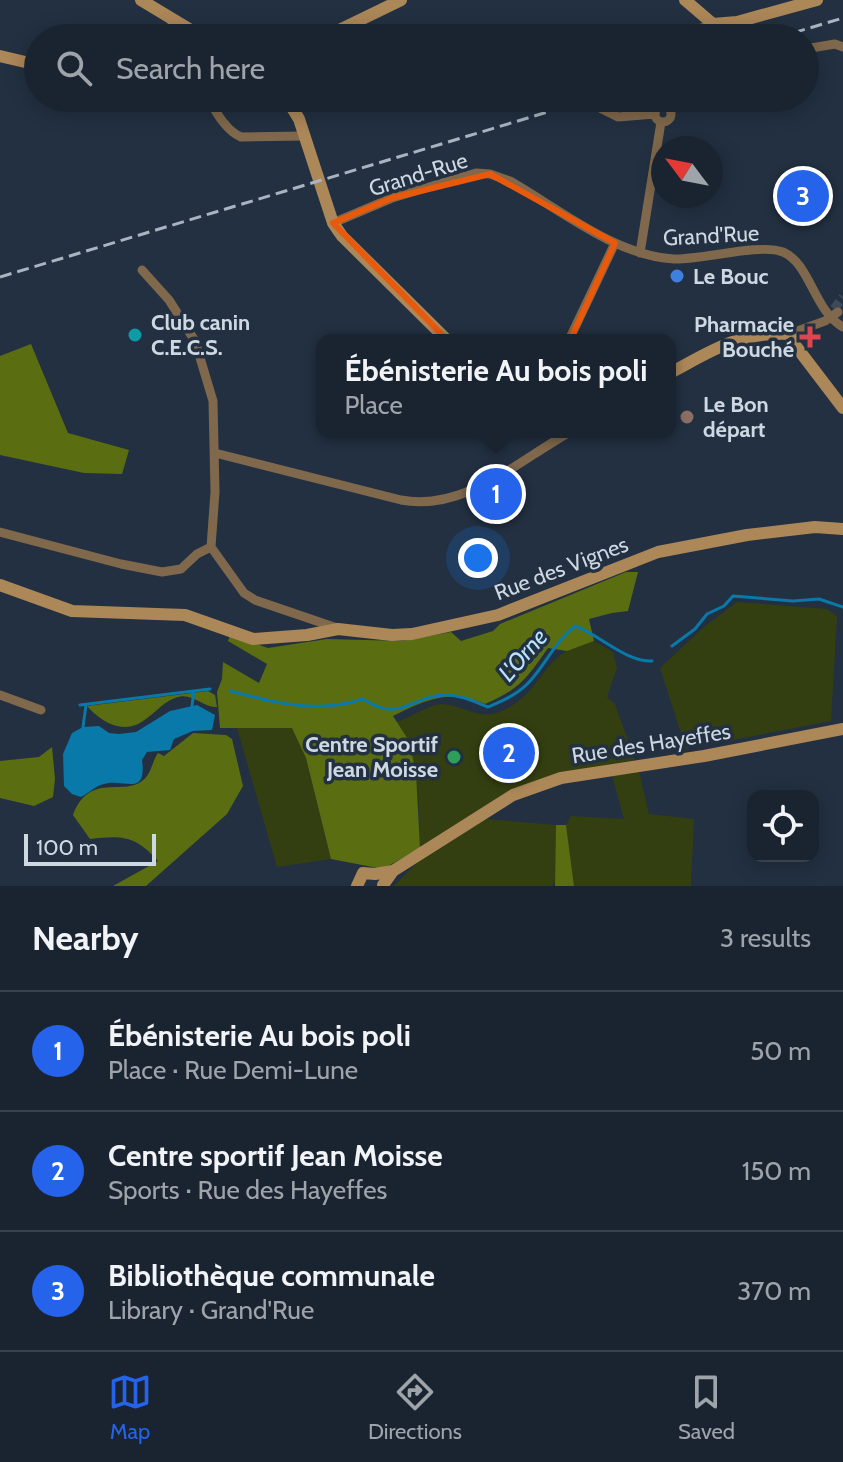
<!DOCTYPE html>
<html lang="en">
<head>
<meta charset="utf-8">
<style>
  body { margin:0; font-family:Cabin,sans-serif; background:#232c39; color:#f1f3f6 }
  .controls { position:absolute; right:24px; bottom:24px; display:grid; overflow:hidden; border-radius:16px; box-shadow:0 4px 20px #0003 }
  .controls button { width:72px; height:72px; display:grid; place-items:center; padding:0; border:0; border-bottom:2px solid #38414d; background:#1a2431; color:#f1f3f6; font:40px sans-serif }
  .compass { position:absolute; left:651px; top:136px; width:72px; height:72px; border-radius:50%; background:#1a2431; box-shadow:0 4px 20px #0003; rotate:302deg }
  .scale { position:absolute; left:24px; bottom:20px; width:132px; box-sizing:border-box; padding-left:8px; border:4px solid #ced8e2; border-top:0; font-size:22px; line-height:28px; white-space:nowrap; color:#ced8e2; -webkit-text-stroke:6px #223041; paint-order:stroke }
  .you { position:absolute; left:478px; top:558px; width:28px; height:28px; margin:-20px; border:6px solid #fff; border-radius:50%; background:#1a73e8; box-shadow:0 0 0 12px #1a73e833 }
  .badge { display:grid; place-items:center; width:52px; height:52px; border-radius:50%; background:#2563eb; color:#fff; font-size:26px; font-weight:700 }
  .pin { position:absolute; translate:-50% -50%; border:4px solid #fff; box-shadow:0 2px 8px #0006 }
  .popup { position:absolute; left:316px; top:334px; width:360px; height:104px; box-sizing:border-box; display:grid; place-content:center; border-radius:16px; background:#1a2431; filter:drop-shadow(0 2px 6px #0005); font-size:26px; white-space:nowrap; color:#9fa4ab }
  .popup b { font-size:30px; color:#f1f3f6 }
  .popup::after { content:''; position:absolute; left:50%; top:100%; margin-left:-16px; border:16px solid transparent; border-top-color:#1a2431 }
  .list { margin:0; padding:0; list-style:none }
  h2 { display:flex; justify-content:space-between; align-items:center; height:104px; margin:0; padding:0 32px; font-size:34px }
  h2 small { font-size:26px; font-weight:400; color:#9fa4ab }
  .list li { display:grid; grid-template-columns:52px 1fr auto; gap:24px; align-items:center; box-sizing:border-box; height:120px; padding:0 32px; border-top:2px solid #38414d }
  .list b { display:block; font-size:30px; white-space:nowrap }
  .list p { margin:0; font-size:26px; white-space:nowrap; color:#9fa4ab }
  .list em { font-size:26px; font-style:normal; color:#9fa4ab }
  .icon { flex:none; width:44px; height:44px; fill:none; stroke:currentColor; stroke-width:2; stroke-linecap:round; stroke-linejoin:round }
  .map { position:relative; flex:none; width:843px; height:886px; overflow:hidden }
  .search { position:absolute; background:#1a2431; box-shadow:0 4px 20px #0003; left:24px; right:24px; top:24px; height:88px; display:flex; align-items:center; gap:20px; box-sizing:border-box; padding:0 28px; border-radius:44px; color:#9fa4ab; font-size:30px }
  .sheet { height:464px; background:#1a2431 }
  nav { display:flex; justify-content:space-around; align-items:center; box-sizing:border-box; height:112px; border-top:2px solid #38414d; background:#1a2431; font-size:22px; color:#9fa4ab }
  nav a { display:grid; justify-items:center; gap:4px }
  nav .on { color:#2563eb }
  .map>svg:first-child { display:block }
  .green { fill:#343f11 }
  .forest { fill:#5a6e11 }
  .water { fill:#0979a9 }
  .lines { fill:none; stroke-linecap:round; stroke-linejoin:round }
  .stream { stroke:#0979a9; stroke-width:3 }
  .street-tunnel { stroke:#3c4959; stroke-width:9; stroke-dasharray:9 4.5; stroke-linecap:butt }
  .street { stroke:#7f684b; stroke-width:9 }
  .secondary { stroke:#ac8758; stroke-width:12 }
  .rail { stroke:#aab4c0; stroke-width:3; stroke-dasharray:12 6; stroke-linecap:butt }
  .marked { fill:none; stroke:#e8590c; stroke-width:6; stroke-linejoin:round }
  .shop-dot { fill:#3f7fe0; stroke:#223041; stroke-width:3 }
  .culture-dot { fill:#0f9aa8; stroke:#223041; stroke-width:3 }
  .health-dot { fill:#e0444e; stroke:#223041; stroke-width:3 }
  .education-dot { fill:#8d6e63; stroke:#223041; stroke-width:3 }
  .leisure-dot { fill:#2e9e5b; stroke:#223041; stroke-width:3 }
  .labels { text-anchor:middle; stroke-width:7; stroke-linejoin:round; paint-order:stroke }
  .street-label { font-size:22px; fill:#ced8e2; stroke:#223041 }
  .poi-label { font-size:22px; font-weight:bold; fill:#ced8e2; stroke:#223041; text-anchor:start }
  .water-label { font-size:24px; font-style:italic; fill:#b8e3fe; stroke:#223041 }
</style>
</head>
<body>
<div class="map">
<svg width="843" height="886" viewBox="0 0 843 886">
  <rect width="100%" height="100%" fill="#223041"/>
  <path class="green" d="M737 602 827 609 837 616 831 721 686 749 660 668 704 627Z
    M594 641 613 652 617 668 607 697 615 704 635 760 561 773 504 795 420 848C418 804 421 759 396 722 411 718 428 704 443 704 465 706 480 721 502 711 537 695 538 670 565 652 573 647 585 644 594 641Z
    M292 727 306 758 331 859 277 867 237 728Z
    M639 771 649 814 694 819 691 886H574L566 825 571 816 624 819 612 776Z
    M486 819 556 825 555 881 552 886H394L418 862Z"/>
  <path class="forest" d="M31 344 68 433 129 450 122 474 84 473 0 455V356Z
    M626 572H638L628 611 612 613 589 619 594 641 567 651 548 648C528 677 519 690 485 704 448 689 427 699 393 716L409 741 416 773 420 848 383 869 331 859 306 758 292 728H220L217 692 222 679 223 662 259 683 267 664 228 641 230 635 268 648 327 639 402 641 451 632 461 641 493 631 500 624Z
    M208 691 215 695 217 707C202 708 192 691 175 698 161 703 151 718 138 724 119 733 99 720 87 706Z
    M193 733 226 735 232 739 243 786 227 814 146 886H113L158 861C136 836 123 835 90 839L73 815C91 768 128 801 147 776 152 769 153 760 158 753L164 756Z
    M52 747 55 779 53 797 34 806 0 798V761L39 757Z
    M556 825H566L574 886H555Z"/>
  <path class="water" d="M197 705 215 715 212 730 193 731 174 739 170 750 147 752 142 760C147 798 124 778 104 784 95 786 89 793 81 797L72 794 64 786 63 754 72 733 83 727 99 726 109 733 119 734 136 732 170 711Z"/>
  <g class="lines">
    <path class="stream" d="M672 646 695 629 707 614 724 606 733 596 793 601 819 599 843 607
      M230 691C275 703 318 714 363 699 402 724 409 696 445 695 459 694 475 702 488 707 504 700 519 694 531 680 547 662 555 642 575 626 600 635 626 662 652 661
      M80 705 210 689
      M192 706 194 691
      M83 727 86 705"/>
    <path class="street-tunnel" d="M592 98 600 108
      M834 309 843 297"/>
    <path class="street" d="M170 18 179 38
      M635 38 667 30 685 35
      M672 38 713 24
      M805 49 835 44 843 47
      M208 98C216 112 226 131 241 137L305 136
      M655 114a8 8 0 1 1 16 0a8 8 0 1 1-16 0Z
      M600 108 618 117 655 114
      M669 109 687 98
      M333 223 392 198 476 173 490 174 510 181C559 209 616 256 674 259 702 260 760 243 783 252 810 263 814 311 843 327
      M640 253 661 122
      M142 270 169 300 195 341 213 401 215 492 211 547
      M789 334 825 321 838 312
      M569 340 615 243
      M215 453 401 500C464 512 518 461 570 432
      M0 532 121 564 162 572 181 569 197 554 211 547 244 593 255 600 337 628
      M0 695 41 710"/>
    <path class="secondary" d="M141 0 204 38
      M685 0 713 24 737 22 817 0
      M323 38 401 0
      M0 56 38 65
      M286 98 299 119 333 223 342 236 447 340
      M670 373C713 350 738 332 789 334L795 345 843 408
      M0 585 72 611 185 615 253 639 307 635 338 629 392 635 412 634 498 615 658 552 747 535 815 527 843 529
      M383 885 393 871
      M357 886 363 873 375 874 393 871 513 795 561 778 704 756 843 729"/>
    <path class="rail" d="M776 38 843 18
      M0 277 594 98"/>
  </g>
  <path class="marked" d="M490 174 615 243 561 360 567 414 530 408 500 394 333 223 392 198Z"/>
  <circle class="shop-dot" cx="677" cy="276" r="8"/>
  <circle class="culture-dot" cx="135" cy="335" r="8"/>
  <path class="health-dot" d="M806 325h8v8h8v8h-8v8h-8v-8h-8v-8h8z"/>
  <circle class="education-dot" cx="687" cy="417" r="8"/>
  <circle class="leisure-dot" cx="454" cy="757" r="8"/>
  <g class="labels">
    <g class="street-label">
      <text transform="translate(418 174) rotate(-17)" y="8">Grand-Rue</text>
      <text transform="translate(711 235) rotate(-3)" y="8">Grand'Rue</text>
      <text transform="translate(561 568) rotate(-21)" y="8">Rue des Vignes</text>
      <text transform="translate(651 743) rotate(-9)" y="8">Rue des Hayeffes</text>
    </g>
    <g class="poi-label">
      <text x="693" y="284">Le Bouc</text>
      <text x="151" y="330">Club canin<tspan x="151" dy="25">C.E.C.S.</tspan></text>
      <text x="794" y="332" text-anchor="end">Pharmacie<tspan x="794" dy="25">Bouché</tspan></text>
      <text x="703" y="412">Le Bon<tspan x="703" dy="25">départ</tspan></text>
      <text x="438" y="752" text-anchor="end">Centre Sportif<tspan x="438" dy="25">Jean Moisse</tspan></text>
    </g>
    <g class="water-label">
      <text transform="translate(523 655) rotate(-49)" y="8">L'Orne</text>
    </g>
  </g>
</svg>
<div class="controls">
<button><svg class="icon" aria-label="locate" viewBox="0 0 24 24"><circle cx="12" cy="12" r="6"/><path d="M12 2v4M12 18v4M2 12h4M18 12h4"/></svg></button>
</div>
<svg class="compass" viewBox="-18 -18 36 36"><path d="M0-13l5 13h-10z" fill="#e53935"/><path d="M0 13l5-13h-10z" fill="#9fa4ab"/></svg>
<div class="scale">100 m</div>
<div class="you"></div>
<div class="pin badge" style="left:496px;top:494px">1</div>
<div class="popup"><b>Ébénisterie Au bois poli</b>Place</div>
<div class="pin badge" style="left:509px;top:753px">2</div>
<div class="pin badge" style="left:803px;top:196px">3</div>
<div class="search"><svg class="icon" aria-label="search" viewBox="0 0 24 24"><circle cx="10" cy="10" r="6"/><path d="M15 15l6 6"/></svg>Search here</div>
</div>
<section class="sheet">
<h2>Nearby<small>3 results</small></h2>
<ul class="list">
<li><span class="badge">1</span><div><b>Ébénisterie Au bois poli</b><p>Place · Rue Demi-Lune</p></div><em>50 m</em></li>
<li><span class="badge">2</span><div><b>Centre sportif Jean Moisse</b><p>Sports · Rue des Hayeffes</p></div><em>150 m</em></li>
<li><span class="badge">3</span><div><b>Bibliothèque communale</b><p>Library · Grand'Rue</p></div><em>370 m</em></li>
</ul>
</section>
<nav>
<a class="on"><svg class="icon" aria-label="map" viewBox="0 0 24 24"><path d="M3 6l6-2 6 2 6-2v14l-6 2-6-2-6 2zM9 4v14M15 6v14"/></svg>Map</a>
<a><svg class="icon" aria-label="directions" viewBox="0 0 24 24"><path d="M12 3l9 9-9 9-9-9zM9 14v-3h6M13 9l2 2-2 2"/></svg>Directions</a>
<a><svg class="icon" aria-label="saved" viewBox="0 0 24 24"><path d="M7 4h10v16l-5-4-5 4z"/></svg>Saved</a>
</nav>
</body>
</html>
